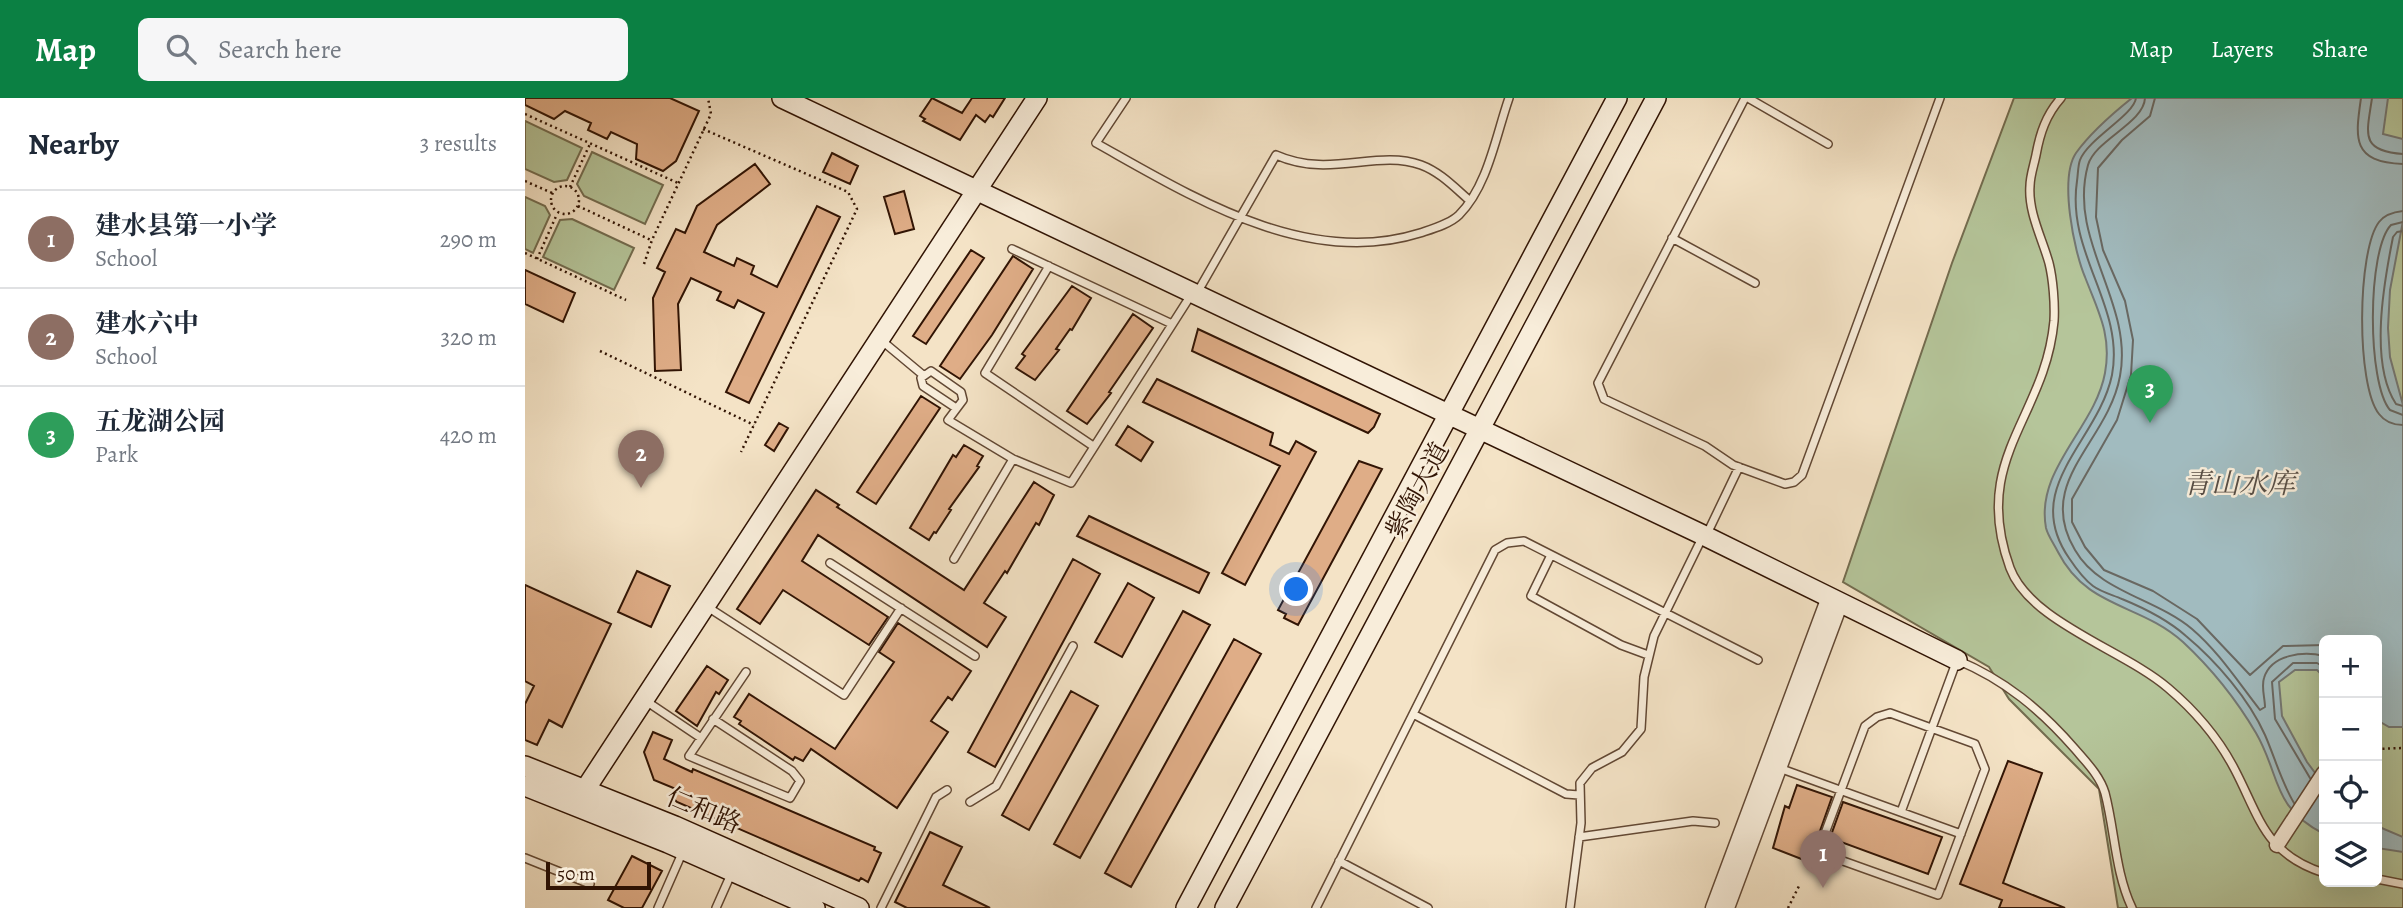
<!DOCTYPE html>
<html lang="en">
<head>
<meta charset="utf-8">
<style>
  body { margin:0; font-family:Alegreya,"Noto Serif SC",serif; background:#f6f6f7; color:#1f2937 }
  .controls { position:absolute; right:21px; bottom:21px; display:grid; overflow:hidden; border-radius:10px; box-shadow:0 7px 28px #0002 }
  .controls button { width:63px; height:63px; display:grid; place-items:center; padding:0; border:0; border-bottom:2px solid #e0e1e3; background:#fff; color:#1f2937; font:35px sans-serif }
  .scale { position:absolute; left:21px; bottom:18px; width:105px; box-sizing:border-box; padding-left:7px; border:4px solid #311404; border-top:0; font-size:19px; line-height:24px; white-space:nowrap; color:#311404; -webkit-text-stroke:5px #f8edda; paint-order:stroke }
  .you { position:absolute; left:772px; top:492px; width:24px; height:24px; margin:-18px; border:5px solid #fff; border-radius:50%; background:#1a73e8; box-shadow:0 0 0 10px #1a73e833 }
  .badge { display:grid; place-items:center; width:46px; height:46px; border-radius:50%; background:#0b8043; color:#fff; font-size:23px; font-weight:700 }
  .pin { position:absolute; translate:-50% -58px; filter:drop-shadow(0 2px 4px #0008) }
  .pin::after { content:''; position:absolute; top:37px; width:24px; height:21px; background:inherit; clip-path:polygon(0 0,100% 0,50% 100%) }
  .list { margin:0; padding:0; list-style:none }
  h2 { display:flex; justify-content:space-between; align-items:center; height:91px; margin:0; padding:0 28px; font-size:30px }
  h2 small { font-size:23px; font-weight:400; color:#747a83 }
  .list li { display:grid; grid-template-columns:46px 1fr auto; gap:21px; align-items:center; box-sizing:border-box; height:98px; padding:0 28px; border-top:2px solid #e0e1e3 }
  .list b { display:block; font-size:26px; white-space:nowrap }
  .list p { margin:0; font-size:23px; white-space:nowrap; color:#747a83 }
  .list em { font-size:23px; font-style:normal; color:#747a83 }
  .icon { flex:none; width:38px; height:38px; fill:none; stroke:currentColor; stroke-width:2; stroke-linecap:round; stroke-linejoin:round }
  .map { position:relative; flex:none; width:1878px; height:810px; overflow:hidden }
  header { display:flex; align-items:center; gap:42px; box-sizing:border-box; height:98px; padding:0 35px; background:#0b8043; color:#fff }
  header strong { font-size:33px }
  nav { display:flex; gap:38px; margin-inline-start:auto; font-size:24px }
  .search { width:490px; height:63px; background:#f6f6f7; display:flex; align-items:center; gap:18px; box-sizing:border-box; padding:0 24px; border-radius:10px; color:#747a83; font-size:26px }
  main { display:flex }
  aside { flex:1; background:#fff }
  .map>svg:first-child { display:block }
  .green { fill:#b5c59a; stroke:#736c4f; stroke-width:2; fill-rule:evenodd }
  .water { fill:#a1bbbf; stroke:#747874; stroke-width:2 }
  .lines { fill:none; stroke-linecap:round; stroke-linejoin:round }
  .shore { stroke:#696862; stroke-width:2 }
  .building { fill:#dfad87; stroke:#311404; stroke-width:2 }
  .lane-casing { stroke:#624834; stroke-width:10 }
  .street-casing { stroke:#624834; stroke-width:17 }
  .secondary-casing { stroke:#311404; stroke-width:22 }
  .path { stroke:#311404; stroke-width:2.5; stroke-dasharray:2 3.5; stroke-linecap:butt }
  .lane { stroke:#f8edda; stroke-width:7 }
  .street { stroke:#f8edda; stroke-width:14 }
  .secondary { stroke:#f8edda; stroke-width:19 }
  .labels { text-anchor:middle; stroke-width:5; stroke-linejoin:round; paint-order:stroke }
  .street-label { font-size:26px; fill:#311404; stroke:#f8edda }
  .water-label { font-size:28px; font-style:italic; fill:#584e45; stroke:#f8edda }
</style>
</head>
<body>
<header>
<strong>Map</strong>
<div class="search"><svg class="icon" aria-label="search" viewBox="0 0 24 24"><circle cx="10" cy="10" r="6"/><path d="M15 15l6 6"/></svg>Search here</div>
<nav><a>Map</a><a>Layers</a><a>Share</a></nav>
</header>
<main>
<aside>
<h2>Nearby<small>3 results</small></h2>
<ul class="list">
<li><span class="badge" style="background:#8d6e63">1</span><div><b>建水县第一小学</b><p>School</p></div><em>290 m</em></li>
<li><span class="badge" style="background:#8d6e63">2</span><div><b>建水六中</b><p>School</p></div><em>320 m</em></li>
<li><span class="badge" style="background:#2e9e5b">3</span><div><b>五龙湖公园</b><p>Park</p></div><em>420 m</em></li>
</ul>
</aside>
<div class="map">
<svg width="1878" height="810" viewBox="0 0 1878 810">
  <rect width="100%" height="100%" fill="#f4e3c6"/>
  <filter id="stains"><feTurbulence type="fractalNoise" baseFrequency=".00286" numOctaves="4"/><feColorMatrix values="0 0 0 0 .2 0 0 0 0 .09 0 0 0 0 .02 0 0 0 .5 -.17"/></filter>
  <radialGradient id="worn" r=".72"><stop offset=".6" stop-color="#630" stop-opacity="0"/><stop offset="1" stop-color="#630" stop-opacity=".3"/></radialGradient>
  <path class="green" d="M1489 0H1878V810H1593L1574 691 1484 601 1464 569 1318 484 1427 165ZM1799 542H1852V784H1799Z
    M0 23 57 50 42 82 29 84 0 71Z
    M67 54 138 87 120 126 59 98 52 86Z
    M0 99 20 108 25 117 8 155 0 151Z
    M47 121 109 150 89 192 18 159 35 122Z"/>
  <path class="water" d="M1607 0H1863L1858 36 1878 41V123L1865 192 1863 230 1865 259 1878 307V629H1864L1852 622V542H1799V579L1792 572H1770L1754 584 1757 618 1782 664 1799 687V736C1746 709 1756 678 1731 635 1711 601 1687 571 1658 544 1615 505 1562 511 1533 454 1529 446 1523 438 1521 430 1510 371 1570 330 1580 275 1587 237 1573 213 1560 179 1549 153 1534 80 1551 55 1566 34 1587 16 1607 0Z
    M1852 728 1878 739V754L1852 750Z"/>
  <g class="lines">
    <path class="shore" d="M1611 0C1609 17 1563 41 1555 62 1553 67 1553 76 1552 83 1541 156 1600 208 1587 277 1573 344 1495 389 1544 460 1550 469 1560 482 1568 488 1576 494 1588 497 1597 501 1619 510 1643 522 1661 538 1691 563 1724 601 1740 637 1750 660 1756 683 1769 705
      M1620 0C1619 25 1570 42 1563 67 1542 143 1609 204 1595 278 1583 345 1509 383 1550 452 1574 494 1630 500 1667 531 1694 554 1713 584 1735 612L1740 609C1740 600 1736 589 1739 580 1746 556 1779 553 1799 558
      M1630 0 1625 18 1597 42 1573 70 1571 119 1578 152 1600 203 1608 242 1606 277 1592 322 1547 401V424L1560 449 1579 472 1628 493 1672 521 1725 577 1758 548 1799 547
      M1836 0C1830 41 1827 64 1878 66
      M1847 0C1842 35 1834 53 1878 56
      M1878 113C1869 114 1860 116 1854 124 1832 153 1831 287 1854 316 1860 324 1868 327 1878 327
      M1878 124 1866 127C1842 152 1842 285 1865 312L1878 317
      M1878 133 1872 134 1868 139C1859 184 1844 265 1871 306L1878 308
      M1785 680 1750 621 1747 584 1768 565H1792L1799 569"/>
  </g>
  <path class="building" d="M0 0H145L174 13 151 63 138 73 111 61 112 46 86 34 82 41 63 32 66 25 40 13 29 21 0 7Z
    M407 0 437 15 447 0H480L468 19 465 17 460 24 451 17 435 42 398 23 400 21 395 18Z
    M307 55 333 68 325 86 298 74Z
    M230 66 245 86 192 127 179 154 209 168 212 160 229 168 226 176 252 189 292 108 315 119 224 305 201 294 239 215 213 202 209 210 192 202 196 194 166 180 153 206 156 272 130 273 128 200 140 174 132 170 151 131 160 135 172 108Z
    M379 93 389 131 370 136 359 99Z
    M446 152 459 160 401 246 388 238Z
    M488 158 508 171 467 237 435 281 415 268Z
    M0 172 50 195 38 224 0 206Z
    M547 188 566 200 547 232 545 231 531 251 534 252 510 282 491 270 500 258 497 256Z
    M608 216 628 230 584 294 586 295 562 326 542 313Z
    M673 231 855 316 849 329 843 335 667 253Z
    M632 281 748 335 745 347 764 356 771 343 791 354 720 487 697 475 755 368 618 304Z
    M396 298 415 310 351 406 332 394Z
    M254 325 263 330 249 353 240 347Z
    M603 328 628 344 616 363 591 347Z
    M439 347 458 358 452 368 454 369 424 411 426 412 411 435 409 434 404 442 385 430 428 357 431 359Z
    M834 363 857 371 773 527 759 520 761 516 753 512Z
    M509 384 529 397 514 427 511 425 482 475 480 473 459 505 481 519 462 549 293 437 277 463 363 519 344 547 258 492 235 526 212 511 291 392 314 407 312 409 439 492Z
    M564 418 684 475 674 495 552 438Z
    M548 461 575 476 470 669 443 654Z
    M112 473 145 488 126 529 93 514Z
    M603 485 629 500 597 559 570 544Z
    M0 487 86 526 37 629 24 622 12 647 0 642V606L9 588 0 583Z
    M658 513 685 527 555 760 529 746Z
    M373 525 446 573 427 602 423 599 406 623 423 634 372 710 286 651 278 663 270 659 268 662 214 626 216 623 209 619 224 596 310 651 369 564 354 554Z
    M709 541 736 556 606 789 580 775Z
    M182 568 203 582 194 596 191 594 172 628 151 613Z
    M546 593 573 608 504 732 477 717Z
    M128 634 147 642 139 661 167 674 168 671 350 749 349 752 356 755 343 784 336 780 334 783 152 704 147 699 151 691 129 682 119 654Z
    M1483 663 1517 675 1478 785 1540 810H1474L1477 802 1435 786Z
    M1272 687 1307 699 1284 764 1248 750 1260 708 1264 710Z
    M1318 704 1417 739 1403 776 1305 740Z
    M405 734 437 749 418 787 465 810H382L370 804Z
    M107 758 137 773 117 810H99L83 802Z"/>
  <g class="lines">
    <g class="lane-casing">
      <path id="lane" d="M601 0 571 45C666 98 781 171 895 135 907 131 925 126 934 117 963 88 971 37 984 0
        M1220 0 1073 285 1079 301 1180 348 1208 367 1260 386 1269 384 1277 377 1415 0
        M1223 0 1303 46
        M1536 0C1521 17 1515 35 1511 57 1509 67 1505 78 1505 88 1503 114 1517 140 1524 165 1528 181 1530 206 1529 223 1520 321 1445 360 1485 470 1505 524 1599 552 1643 590 1669 612 1694 641 1710 672 1735 720 1740 756 1799 775
        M1147 140 1230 185
        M487 151 647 226
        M524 168 460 275 568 348
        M672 195 751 57C805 81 851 51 896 67 915 74 929 89 944 102
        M356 242 398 277
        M431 310 398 288 396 280 406 273 436 294 438 302 423 322 488 361 546 385 666 197
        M1181 438 1214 369
        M1026 457 1006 498 1096 547 1123 557
        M429 461 488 361
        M305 465 450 558
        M181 508 319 597 376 510
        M121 603 176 640
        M1365 615 1450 646 1460 671 1413 797 1293 754 1340 628 1352 619Z
        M888 616 1041 696 1054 697
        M188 621 267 673 275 683 265 700 164 658 221 574
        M1254 670 1436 736
        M445 704 471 688 548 548
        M1376 714 1432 562C1480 582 1516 612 1550 651 1562 665 1575 678 1580 695 1590 733 1590 774 1607 810
        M1054 739 1168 723 1190 725
        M0 760 65 786
        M814 763 903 810
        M1852 781 1878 786
        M133 810 158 753
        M191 810 207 774
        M356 810 411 699 422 692
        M791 810 970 452 982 445 999 443 1233 562
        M1045 810 1056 725 1055 685 1067 670 1097 654 1116 631 1119 579 1129 538 1178 438"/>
    </g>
    <g class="street-casing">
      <path id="street" d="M1752 747 1799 675
        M1188 810 1304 499
        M1202 810 1316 504"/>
    </g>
    <g class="secondary-casing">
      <path id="secondary" d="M257 0 1178 437 1432 562
        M0 668 150 728 334 810
        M0 688 143 745 290 810
        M50 707 512 0
        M661 810 1092 0
        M700 810 1131 0"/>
    </g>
    <path class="path" d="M0 16 153 85
      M178 31 323 94 332 111 216 354
      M0 83 27 95
      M26 102a14 14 0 1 1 28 0a14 14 0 1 1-28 0Z
      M45 89 65 46
      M53 108 126 142
      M0 155 101 202
      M12 161 32 116
      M119 166 127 142 186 16 183 0
      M75 253 229 327
      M1852 651 1878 650
      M1263 810 1274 788"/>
    <use href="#lane" class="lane"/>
    <use href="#street" class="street"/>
    <use href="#secondary" class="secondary"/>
  </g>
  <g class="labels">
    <g class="street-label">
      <text transform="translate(892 392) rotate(-62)" y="9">紫陶大道</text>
      <text transform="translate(179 712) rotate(23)" y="9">仁和路</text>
    </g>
    <g class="water-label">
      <text x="1714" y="395">青山水库</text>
    </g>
  </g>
  <rect width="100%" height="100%" filter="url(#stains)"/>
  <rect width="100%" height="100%" fill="url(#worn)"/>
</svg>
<div class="controls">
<button>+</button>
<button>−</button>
<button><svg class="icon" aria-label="locate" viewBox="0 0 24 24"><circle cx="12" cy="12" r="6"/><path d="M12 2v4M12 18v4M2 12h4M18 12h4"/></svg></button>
<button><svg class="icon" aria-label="layers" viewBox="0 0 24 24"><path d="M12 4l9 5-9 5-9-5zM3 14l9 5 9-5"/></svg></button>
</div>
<div class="scale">50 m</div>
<div class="you"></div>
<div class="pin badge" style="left:1298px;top:790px;background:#8d6e63">1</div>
<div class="pin badge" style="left:116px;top:390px;background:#8d6e63">2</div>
<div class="pin badge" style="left:1625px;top:325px;background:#2e9e5b">3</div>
</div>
</main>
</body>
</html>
